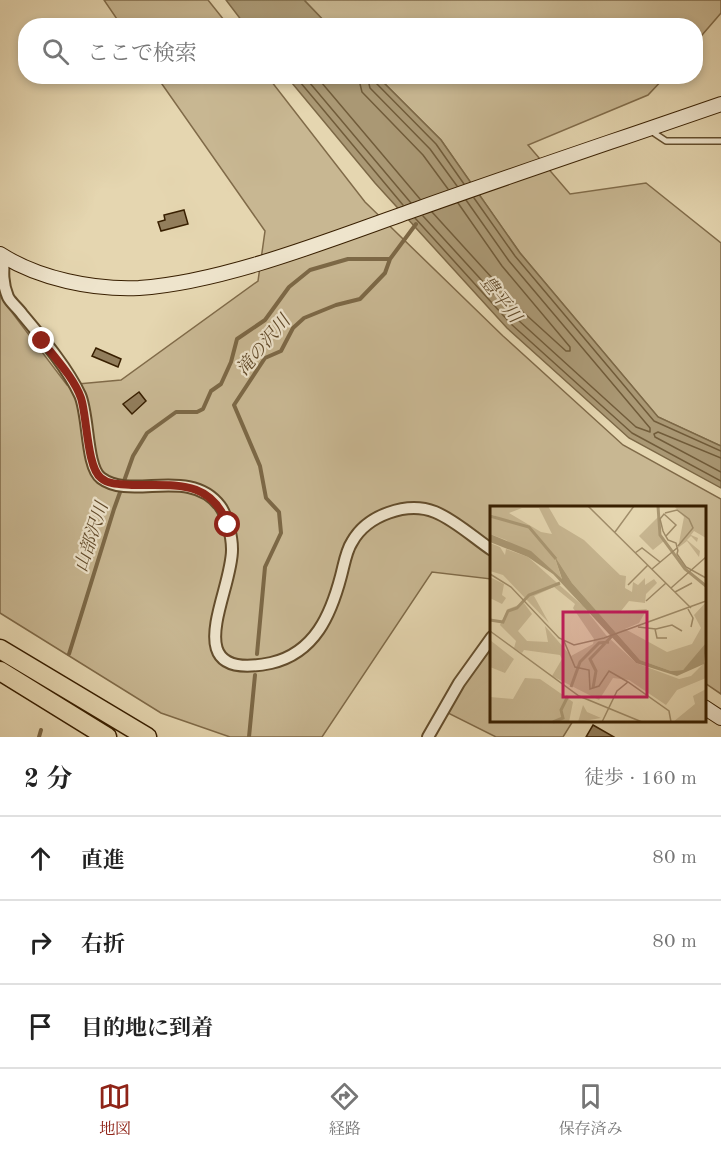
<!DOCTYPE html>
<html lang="ja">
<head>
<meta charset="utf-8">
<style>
  body { margin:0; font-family:"Old Standard TT","Noto Serif JP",serif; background:#f6f6f6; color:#222 }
  .stop { position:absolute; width:18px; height:18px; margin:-14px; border:4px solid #8f2418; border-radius:50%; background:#fff }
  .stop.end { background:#8f2418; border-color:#fff; box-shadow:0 2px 6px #0008 }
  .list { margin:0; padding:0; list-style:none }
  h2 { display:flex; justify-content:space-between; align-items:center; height:78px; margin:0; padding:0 24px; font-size:26px }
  h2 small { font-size:20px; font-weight:400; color:#767676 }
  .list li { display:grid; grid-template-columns:39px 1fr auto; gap:18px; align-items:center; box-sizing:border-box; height:84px; padding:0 24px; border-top:2px solid #e0e0e0 }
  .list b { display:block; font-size:22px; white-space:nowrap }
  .list em { font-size:20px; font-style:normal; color:#767676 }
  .icon { flex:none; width:33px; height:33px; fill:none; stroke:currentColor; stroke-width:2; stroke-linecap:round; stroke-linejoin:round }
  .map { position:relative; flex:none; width:721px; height:737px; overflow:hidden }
  .search { position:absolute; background:#fff; box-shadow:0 3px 9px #0003; left:18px; right:18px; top:18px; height:66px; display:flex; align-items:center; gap:15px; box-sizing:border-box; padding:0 21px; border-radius:24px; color:#767676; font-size:22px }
  .sheet { height:330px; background:#fff }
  nav { display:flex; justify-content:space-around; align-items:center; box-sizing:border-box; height:84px; border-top:2px solid #e0e0e0; background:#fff; font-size:16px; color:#767676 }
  nav a { display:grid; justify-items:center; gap:3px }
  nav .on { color:#8f2418 }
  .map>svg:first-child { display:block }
  .green { fill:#c8b792; stroke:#806b49; stroke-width:1.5 }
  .water { fill:#aa9874; stroke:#7c6846; stroke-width:1.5 }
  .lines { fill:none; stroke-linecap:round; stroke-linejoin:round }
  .shore { stroke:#715c3a; stroke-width:1.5 }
  .stream { stroke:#7c6846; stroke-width:4 }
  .building { fill:#927e5c; stroke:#381f00; stroke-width:1.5 }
  .lane-casing { stroke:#634d2c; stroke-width:8 }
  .street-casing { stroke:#634d2c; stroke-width:14 }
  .secondary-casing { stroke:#381f00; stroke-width:16 }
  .highway-casing { stroke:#381f00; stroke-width:21 }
  .lane { stroke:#eee4cc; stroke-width:5 }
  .street { stroke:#eee4cc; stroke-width:10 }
  .secondary { stroke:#eee4cc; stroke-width:14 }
  .highway { stroke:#e5d6b0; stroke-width:18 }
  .route { stroke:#8f2418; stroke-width:8 }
  .labels { text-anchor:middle; stroke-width:4.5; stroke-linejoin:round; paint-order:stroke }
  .water-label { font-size:18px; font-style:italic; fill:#604929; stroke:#eee4cc }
  .inset-river { fill:none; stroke:#aa9874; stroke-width:3 }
  .inset-road { fill:none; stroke:#a08d6a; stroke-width:1.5 }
  .view { fill:#c2185b; fill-opacity:0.15; stroke:#c2185b; stroke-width:3 }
  .inset-edge { fill:none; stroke:#381f00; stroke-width:3 }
</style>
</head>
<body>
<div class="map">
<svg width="721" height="737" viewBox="0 0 721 737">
  <rect width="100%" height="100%" fill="#e5d6b0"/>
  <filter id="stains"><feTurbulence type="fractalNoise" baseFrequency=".00333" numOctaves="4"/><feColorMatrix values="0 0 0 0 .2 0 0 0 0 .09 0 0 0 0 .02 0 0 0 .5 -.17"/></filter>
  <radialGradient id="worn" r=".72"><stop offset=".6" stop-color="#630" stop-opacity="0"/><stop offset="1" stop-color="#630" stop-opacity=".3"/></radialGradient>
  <path class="green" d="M104 0H208L228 25H121Z
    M304 0H721V13L696 42V26L328 25Z
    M157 77H268L365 202 503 336 623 445 721 499V694L705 683 704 508H492L491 579 432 572 322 737H230L161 713 0 613V291L4 302 67 385 121 380 258 281 265 231Z
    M378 77H665L648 95 528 145 570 194 646 183 721 243V446L658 417 520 253 441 140Z
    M491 648 492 720 573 721 563 737H496L446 712 473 666Z"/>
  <path class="water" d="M226 0H304L328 25H245Z
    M287 77H378L441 140 520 253 658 417 721 446V488L629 438 507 328 375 183Z"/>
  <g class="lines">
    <path class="shore" d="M295 76 403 205
      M304 76 411 203
      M316 76 420 199
      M358 76 362 92 423 155 448 189
      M367 76 370 88 430 149 457 186
      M374 76 376 83 436 144 464 184
      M474 198 515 256 654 421 721 451
      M432 212 523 312 566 351H570V347L502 266 458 203
      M423 216 517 319 636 427 650 432V428L509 261 466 200
      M415 218 511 324 632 433 721 481
      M721 458 658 432 654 434 655 437 721 472"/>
    <path class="stream" d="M69 654 114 509 133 456 147 433 176 412H197L203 409 211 391 221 384 231 362 237 339 265 320 289 287 310 270 348 259H390
      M257 654 265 567 281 533 279 512 266 498 260 466 234 405 265 358 281 351 293 328 304 318 336 305 360 299 385 273 390 259 416 224
      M39 737 41 730
      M249 737 255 675"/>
  </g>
  <path class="building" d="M184 210 188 224 161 231 158 222 165 220 164 215Z
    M96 348 121 359 118 367 92 356Z
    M139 392 146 401 132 414 123 404Z
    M593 725 614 737H586Z"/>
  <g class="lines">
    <g class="lane-casing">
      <path id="lane" d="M651 131 666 141H721"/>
    </g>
    <g class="street-casing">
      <path id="street" d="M4 257C3 271 2 283 8 297 11 303 18 308 22 314 42 338 67 367 80 395 89 415 86 467 101 478 131 501 190 466 220 506 227 515 232 537 232 549 233 592 174 683 271 663 315 653 331 614 341 576 344 565 346 551 352 542 367 515 407 501 435 512 455 520 474 538 492 550
        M428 737 459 683 492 637"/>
    </g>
    <g class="secondary-casing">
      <path id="secondary" d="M0 254C39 279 94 290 139 288 226 282 334 238 417 209 518 173 620 139 721 104
        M704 707 721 718"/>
    </g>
    <g class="highway-casing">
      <path id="highway" d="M0 649 147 737
        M0 671 107 737"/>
    </g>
    <use href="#lane" class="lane"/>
    <use href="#street" class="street"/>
    <use href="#secondary" class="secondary"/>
    <use href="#highway" class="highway"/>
  </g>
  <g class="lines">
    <path class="route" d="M42 341C55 358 74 378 81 398 87 416 87 468 101 478 109 485 121 484 132 485 174 486 210 478 228 525"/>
  </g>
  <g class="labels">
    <g class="water-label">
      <text transform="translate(501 299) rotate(52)" y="6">豊平川</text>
      <text transform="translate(263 345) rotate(-50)" y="6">滝の沢川</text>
      <text transform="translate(91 537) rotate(-72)" y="6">山部沢川</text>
    </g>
  </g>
  <g transform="translate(490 506)">
    <rect width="216" height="216" fill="#e5d6b0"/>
    <path d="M0 0H58L69 19 94 34 130 69 136 70 135 82 142 86 143 76 148 79 155 72V79L164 73 167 77 156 88 155 97 139 95 131 105 157 103 149 117 135 123 177 146 202 138 211 122 204 109 216 96V137L212 144 193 164 181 165 150 154 82 77 64 49 72 74 16 34 0 28V10L13 13 0 8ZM32 2H49L62 28 51 26 19 7ZM184 0H216V32L204 25 201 29 208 32 207 36 201 30 197 34 210 45 209 51 197 35 188 42 194 11ZM168 11 169 29 174 35 163 44 149 30ZM0 37 10 41 15 49 16 43 38 51 93 100 116 129 146 157 189 173 201 170 216 155V172L187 184 176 199 139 174 123 172 109 194 62 170 72 153 70 149 34 144 32 147 24 142 26 135 10 119 18 103 34 97 42 108 28 125 37 135 58 136 55 120 81 150 103 138 104 133 83 102 85 98 64 81 44 90 59 117 13 69 0 65ZM0 71 14 78 12 89 16 92 12 98 0 92ZM0 134 24 153 15 167 0 161ZM35 172 50 173 83 196 79 216H0V191L23 193ZM216 183V216H183L205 198 203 190ZM93 199 97 206 111 212 88 216Z" fill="#c8b792" fill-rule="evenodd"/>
    <path d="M0 28 41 45 72 73 64 49 82 77 150 154 181 165 193 164 216 137 214 158 187 170 146 157 63 68 38 51 0 36Z" fill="#aa9874"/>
    <path class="inset-river" d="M168 0 170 29 195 63 216 80M0 10 39 21 66 53M0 114 13 116 18 105 27 102 39 89 70 77M81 181 90 156 109 137 119 136M103 182 106 165 100 153 122 130M63 216 73 212 71 204 78 190"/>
    <path class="inset-road" d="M98 0 201 102M175 7 187 4 199 13 203 22 188 40M125 26 144 0M176 30 186 19 174 8 170 13 173 25 175 29 178 34 186 37 188 45M188 44 187 48 196 61 216 72M145 47 152 42 170 56M162 63 187 42M0 68 21 81 69 132 84 139 114 132 216 95M138 79 158 59M181 82 216 51M185 86 202 77M156 95 176 77M198 103 203 112 201 121M148 121 166 123 182 119 192 125M165 123 167 132H177M0 125 89 190 152 216M74 135 85 161 99 164 100 183 109 180 119 165 138 176M112 216 127 185 138 176 179 205 181 216"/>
    <path class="view" d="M73 106H157V191H73Z"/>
    <rect width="216" height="216" class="inset-edge"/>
  </g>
  <rect width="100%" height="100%" filter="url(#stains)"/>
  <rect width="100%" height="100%" fill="url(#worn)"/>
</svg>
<div class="stop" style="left:228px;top:525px"></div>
<div class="stop end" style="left:42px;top:341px"></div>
<div class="search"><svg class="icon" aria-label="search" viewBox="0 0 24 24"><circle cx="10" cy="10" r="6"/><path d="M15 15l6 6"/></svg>ここで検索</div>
</div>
<section class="sheet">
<h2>2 分<small>徒歩 · 160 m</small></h2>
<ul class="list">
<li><svg class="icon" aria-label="ahead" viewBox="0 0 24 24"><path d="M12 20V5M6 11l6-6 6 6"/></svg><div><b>直進</b></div><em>80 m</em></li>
<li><svg class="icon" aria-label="right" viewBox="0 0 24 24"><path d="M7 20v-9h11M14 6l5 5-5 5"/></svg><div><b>右折</b></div><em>80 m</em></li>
<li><svg class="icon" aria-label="arrive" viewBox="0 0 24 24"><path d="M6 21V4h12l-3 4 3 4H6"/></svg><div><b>目的地に到着</b></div></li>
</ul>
</section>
<nav>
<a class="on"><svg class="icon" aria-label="map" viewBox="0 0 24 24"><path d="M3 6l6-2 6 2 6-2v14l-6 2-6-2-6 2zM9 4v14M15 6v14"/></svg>地図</a>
<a><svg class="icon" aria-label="directions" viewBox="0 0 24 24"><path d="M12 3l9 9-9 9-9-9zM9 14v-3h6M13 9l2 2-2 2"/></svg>経路</a>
<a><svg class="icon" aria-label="saved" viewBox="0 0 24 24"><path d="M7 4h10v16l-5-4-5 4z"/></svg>保存済み</a>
</nav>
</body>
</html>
